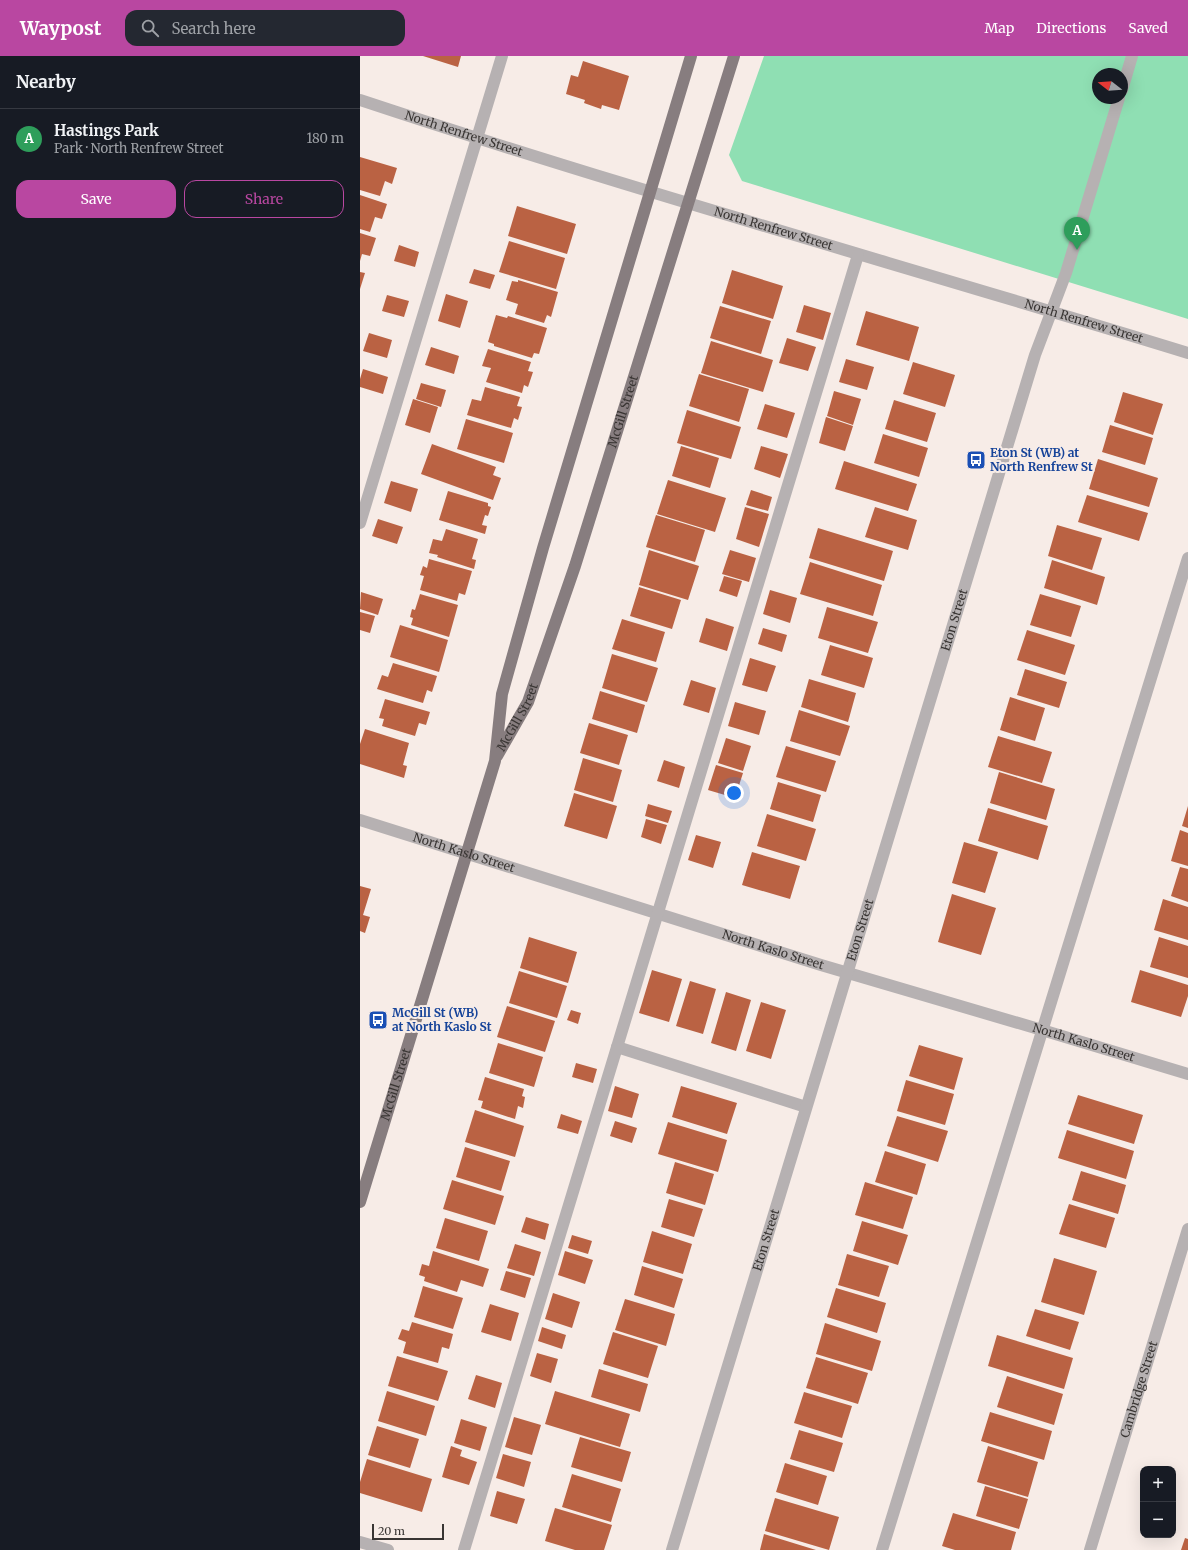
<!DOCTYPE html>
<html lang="en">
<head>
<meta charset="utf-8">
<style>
  body { margin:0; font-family:Merriweather,serif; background:#242831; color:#f1f3f6 }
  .controls { position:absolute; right:12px; bottom:12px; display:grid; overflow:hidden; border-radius:8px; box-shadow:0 4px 16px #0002 }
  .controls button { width:36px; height:36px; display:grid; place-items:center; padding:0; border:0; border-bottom:1px solid #363941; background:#171b24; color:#f1f3f6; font:20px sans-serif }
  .compass { position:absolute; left:732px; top:12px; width:36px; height:36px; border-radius:50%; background:#171b24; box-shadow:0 4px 16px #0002; rotate:287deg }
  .scale { position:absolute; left:12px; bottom:10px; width:72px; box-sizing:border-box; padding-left:4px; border:2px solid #393533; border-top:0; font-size:11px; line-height:14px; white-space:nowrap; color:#393533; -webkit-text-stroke:3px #f7ece7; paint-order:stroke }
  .you { position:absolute; left:374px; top:737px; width:14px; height:14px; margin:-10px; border:3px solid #fff; border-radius:50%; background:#1a73e8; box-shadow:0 0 0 6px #1a73e833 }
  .badge { display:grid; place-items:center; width:26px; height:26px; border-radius:50%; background:#b947a1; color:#fff; font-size:13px; font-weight:700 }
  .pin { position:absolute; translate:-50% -33px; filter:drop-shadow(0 1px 2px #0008) }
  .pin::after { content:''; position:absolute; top:21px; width:14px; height:12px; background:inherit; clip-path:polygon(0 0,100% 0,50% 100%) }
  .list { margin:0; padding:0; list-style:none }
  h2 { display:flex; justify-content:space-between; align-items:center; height:52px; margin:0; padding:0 16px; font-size:17px }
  h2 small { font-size:13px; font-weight:400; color:#9ea1a6 }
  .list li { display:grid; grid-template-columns:26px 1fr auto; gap:12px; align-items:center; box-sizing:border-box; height:60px; padding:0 16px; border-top:1px solid #363941 }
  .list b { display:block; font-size:15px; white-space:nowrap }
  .list p { margin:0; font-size:13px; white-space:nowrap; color:#9ea1a6 }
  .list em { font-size:13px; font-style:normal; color:#9ea1a6 }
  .actions { display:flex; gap:8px; padding:12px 16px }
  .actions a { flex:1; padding:9px 0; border:1px solid #b947a1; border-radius:12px; text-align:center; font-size:14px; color:#b947a1 }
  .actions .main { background:#b947a1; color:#fff }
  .icon { flex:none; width:22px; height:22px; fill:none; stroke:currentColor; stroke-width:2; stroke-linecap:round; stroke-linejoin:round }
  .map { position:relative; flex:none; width:828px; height:1494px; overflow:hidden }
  header { display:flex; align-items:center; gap:24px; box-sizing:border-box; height:56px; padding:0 20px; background:#b947a1; color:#fff }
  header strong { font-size:19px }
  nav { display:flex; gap:22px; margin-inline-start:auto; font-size:14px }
  .search { width:280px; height:36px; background:#242831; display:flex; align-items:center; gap:10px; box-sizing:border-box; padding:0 14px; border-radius:12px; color:#9ea1a6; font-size:15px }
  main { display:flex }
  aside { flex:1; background:#171b24 }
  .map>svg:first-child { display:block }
  .green { fill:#8fdfb3; fill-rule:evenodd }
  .building { fill:#ba6243 }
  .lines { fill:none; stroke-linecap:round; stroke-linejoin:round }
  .minor { stroke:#b6b1b2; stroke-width:12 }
  .major { stroke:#877d7f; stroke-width:12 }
  .labels { text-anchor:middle; stroke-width:4; stroke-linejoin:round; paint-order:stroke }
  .street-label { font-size:12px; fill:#393533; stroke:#f7ece7 }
  .transit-label { font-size:12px; font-weight:bold; fill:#164399; stroke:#f7ece7; text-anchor:start }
</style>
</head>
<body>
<header>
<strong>Waypost</strong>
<div class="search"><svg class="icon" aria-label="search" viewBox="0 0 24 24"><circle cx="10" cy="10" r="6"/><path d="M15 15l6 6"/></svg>Search here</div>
<nav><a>Map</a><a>Directions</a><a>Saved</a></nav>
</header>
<main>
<aside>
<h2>Nearby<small></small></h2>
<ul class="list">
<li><span class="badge" style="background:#2e9e5b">A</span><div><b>Hastings Park</b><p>Park · North Renfrew Street</p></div><em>180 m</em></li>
</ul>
<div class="actions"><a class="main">Save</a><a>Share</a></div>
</aside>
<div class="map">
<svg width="828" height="1494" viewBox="0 0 828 1494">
  <rect width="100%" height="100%" fill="#f7ece7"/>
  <path class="green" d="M404 0H828V263L382 125 369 99ZM738 18H762V42H738Z"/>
  <path class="building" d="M63 0H101L98 11Z
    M223 5 269 20 259 54 242 49 241 53 224 47 225 44 206 38 211 19 218 21Z
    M0 101 37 112 32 128 25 125 20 140 0 134Z
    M0 139 27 148 22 163 15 161 10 176 0 173Z
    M157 150 216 168 207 198 148 180Z
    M0 177 16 182 10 200 2 198 0 205Z
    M149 185 205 202 196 233 139 216Z
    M39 189 59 196 55 211 34 205Z
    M114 213 135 219 130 233 109 227Z
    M372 214 423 230 413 263 362 247Z
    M0 216 5 217 0 233Z
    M158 224 198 236 191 261 187 259 184 267 155 258 158 248 146 244 152 225 158 226Z
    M86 238 108 245 100 272 78 265Z
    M27 239 49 245 44 261 22 255Z
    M444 249 471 257 463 284 436 276Z
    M360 250 411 265 401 298 350 282Z
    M506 255 559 271 549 305 496 289Z
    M136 259 147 262 148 260 187 272 179 298 174 297 172 302 134 290V288L128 286Z
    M9 277 32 284 27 302 3 295Z
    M427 282 456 291 448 315 419 307Z
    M351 285 413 304 403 336 341 317Z
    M71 291 99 300 94 318 65 309Z
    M128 293 171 306 168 315 173 316 168 331 164 329 162 337 126 326 131 312 122 310Z
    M486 303 514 311 507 334 479 326Z
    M553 306 595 319 585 351 543 338Z
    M3 313 28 321 23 338 0 331V323Z
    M339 318 389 333 379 366 329 350Z
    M61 327 86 334 81 351 56 343Z
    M125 331 160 341 157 350 162 351 158 364 154 362 151 372 107 359 112 343 121 345Z
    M474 335 501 343 493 369 467 360Z
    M763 336 803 348 793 379 754 366Z
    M53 343 78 351 70 377 45 369Z
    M534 344 576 357 567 386 525 373Z
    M405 348 435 357 427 382 397 373Z
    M327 354 381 371 371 403 317 387Z
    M466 361 493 370 485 395 459 387Z
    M106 363 153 377 144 407 97 393Z
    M750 369 793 382 785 409 742 396Z
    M523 378 568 392 559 421 514 407Z
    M72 388 136 411 133 419 141 422 133 444 61 418Z
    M321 390 359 402 350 432 312 420Z
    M401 390 428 398 420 422 394 413Z
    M738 403 798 422 789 451 729 433Z
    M484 405 557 428 548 455 475 433Z
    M308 424 366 442 355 476 297 458Z
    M31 425 58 433 51 456 24 447Z
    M391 434 412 441 408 455 386 449Z
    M88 435 128 447V450L131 451 128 460 125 459 122 469 127 470 125 478 79 464Z
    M727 439 788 457 779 485 718 466Z
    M385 451 409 458 399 491 376 483Z
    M515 451 557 464 548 494 505 481Z
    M296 459 345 474 335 506 286 491Z
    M18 463 43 471 37 488 12 480Z
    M697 469 742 482 732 514 688 500Z
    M458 472 533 495 524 525 449 502Z
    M86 473 118 483 112 503 116 504 114 513 77 501 78 499 69 497 73 483 82 485Z
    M289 494 339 510 328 544 279 529Z
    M370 494 396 502 389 526 362 518Z
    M69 503 112 515 105 539 99 537 97 545 60 534 64 520 60 519 63 510 67 512Z
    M692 504 745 521 737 549 684 532Z
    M450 506 522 529 513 560 440 538Z
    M364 520 382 525 377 541 359 535Z
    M279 531 321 544 312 573 270 560Z
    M410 534 437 542 430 567 403 558Z
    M1 536 23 543 18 559 0 553Z
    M60 538 98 549 89 581 51 569 53 562 50 561 52 553 55 554Z
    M680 538 721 550 711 581 670 569Z
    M467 551 518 566 508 597 458 582Z
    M0 556 15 560 10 577 0 574Z
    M346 562 374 571 367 595 339 586Z
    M262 563 305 576 296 606 252 593Z
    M40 569 88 584 79 616 30 601Z
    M403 572 427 579 422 596 398 588Z
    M667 574 715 589 705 619 657 604Z
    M470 589 513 602 504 632 461 619Z
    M252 598 298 612 287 646 242 632Z
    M390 602 416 610 407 636 382 629Z
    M33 607 77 620 72 636 67 634 63 647 17 633 22 619 28 621Z
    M665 613 707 626 699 652 657 639Z
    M449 623 496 637 488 666 441 651Z
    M331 624 356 632 349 657 323 649Z
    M240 635 285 649 277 677 232 663Z
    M650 641 685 652 675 685 640 674Z
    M25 643 70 656 66 669 59 667 55 680 22 670 24 663 19 662Z
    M375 646 406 655 399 679 368 670Z
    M439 654 490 670 480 700 430 685Z
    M229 667 268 679 259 709 220 697Z
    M5 673 49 687 43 709 47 710 44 722 0 708V688Z
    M638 680 692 696 682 727 628 711Z
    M366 682 391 690 383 715 358 707Z
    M426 690 476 705 466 736 416 721Z
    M223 702 262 714 253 746 214 734Z
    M304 704 325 711 319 732 297 725Z
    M356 709 383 717 375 742 348 734Z
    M639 716 695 733 686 764 630 747Z
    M418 726 461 739 453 766 410 753Z
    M214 737 257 750 247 783 204 770Z
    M288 748 312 755 308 767 285 760Z
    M828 750V772L822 770Z
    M628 752 688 770 678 804 618 785Z
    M407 758 456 773 446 805 397 790Z
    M286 763 307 769 301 788 281 781Z
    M820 774 828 777V810L811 805Z
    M336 779 361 786 353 812 328 804Z
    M604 786 638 796 625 837 592 827Z
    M392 796 440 810 430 843 382 829Z
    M820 811 828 813V846L811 840Z
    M0 830 11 833 3 859 10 861 5 877 0 875Z
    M592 838 636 852 621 899 578 886Z
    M803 843 828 851V884L794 874Z
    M169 881 217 896 208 927 160 912Z
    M799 881 828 890V922L790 911Z
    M292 914 322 923 309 966 279 957Z
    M780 914 828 929V940L821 961 771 946Z
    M159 915 207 930 197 962 149 947Z
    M330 925 356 933 343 978 316 970Z
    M366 936 391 944 376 995 351 987Z
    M401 946 426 954 411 1003 386 995Z
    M147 950 195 965 185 996 137 981Z
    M211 954 221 957 218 968 207 964Z
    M138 987 183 1001 174 1031 129 1017Z
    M559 989 603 1002 594 1034 549 1020Z
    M216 1007 237 1013 233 1027 212 1021Z
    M125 1021 164 1033 162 1040 165 1041 163 1052 158 1050 155 1063 121 1052 123 1045 118 1044Z
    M546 1024 594 1038 585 1069 537 1055Z
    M255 1030 279 1038 272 1062 248 1055Z
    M321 1030 377 1047 367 1078 312 1061Z
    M718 1039 783 1059 774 1088 708 1068Z
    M115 1054 164 1070 155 1101 105 1086Z
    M201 1058 222 1065 218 1078 197 1072Z
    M537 1060 588 1075 578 1106 527 1090Z
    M255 1065 277 1072 272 1087 250 1080Z
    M308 1066 367 1084 358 1116 298 1098Z
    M707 1074 774 1095 766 1123 698 1102Z
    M105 1091 150 1105 141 1135 96 1121Z
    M525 1095 566 1108 557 1139 515 1126Z
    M315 1106 354 1118 345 1149 306 1137Z
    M721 1115 766 1129 758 1158 712 1144Z
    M92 1124 144 1140 135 1169 83 1153Z
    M505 1126 553 1141 543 1173 495 1159Z
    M309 1143 343 1153 334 1181 301 1171Z
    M709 1148 755 1162 746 1192 699 1178Z
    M166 1161 189 1168 185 1184 161 1176Z
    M85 1162 128 1175 119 1205 76 1192Z
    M502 1165 548 1179 538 1209 493 1195Z
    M292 1175 332 1188 323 1218 283 1206Z
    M212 1179 232 1185 228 1198 208 1192Z
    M155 1188 181 1196 174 1220 147 1212Z
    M73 1195 129 1213 123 1231 101 1224 97 1236 64 1225 65 1221 59 1219 62 1208 69 1210Z
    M205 1195 233 1204 225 1228 198 1219Z
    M487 1198 529 1210 519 1241 478 1229Z
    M694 1202 737 1215 724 1259 681 1246Z
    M282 1210 323 1223 314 1252 274 1239Z
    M146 1215 171 1222 165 1242 140 1234Z
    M63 1230 103 1242 93 1273 54 1261Z
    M476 1232 526 1247 517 1277 467 1261Z
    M193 1237 220 1246 212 1272 185 1263Z
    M265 1243 315 1258 306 1290 255 1274Z
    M130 1248 159 1257 151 1285 121 1276Z
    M675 1253 719 1266 710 1294 666 1280Z
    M52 1266 93 1278 89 1293 82 1291 78 1307 43 1297 46 1286 38 1283 42 1273 49 1275Z
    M465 1267 521 1285 512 1315 456 1298Z
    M182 1271 206 1279 202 1293 178 1285Z
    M253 1276 298 1290 288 1322 243 1308Z
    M637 1279 713 1302 704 1333 628 1310Z
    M177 1297 198 1303 191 1327 170 1320Z
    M37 1300 88 1315 78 1345 28 1330Z
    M456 1301 508 1317 498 1348 446 1332Z
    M239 1313 288 1328 280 1356 231 1341Z
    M116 1319 142 1327 135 1352 108 1343Z
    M647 1320 703 1338 694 1369 637 1351Z
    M27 1335 75 1350 66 1380 18 1365Z
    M195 1335 270 1358 260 1391 185 1368Z
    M444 1336 492 1350 482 1382 434 1367Z
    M630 1356 692 1375 684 1404 621 1385Z
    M154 1361 181 1369 172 1399 145 1391Z
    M101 1363 127 1371 120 1395 94 1387Z
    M17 1370 59 1383 50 1412 8 1399Z
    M439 1374 483 1387 474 1416 430 1403Z
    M220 1381 271 1396 262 1426 211 1411Z
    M91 1390 102 1394 100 1400 117 1406 109 1429 82 1421Z
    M628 1390 678 1406 668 1441 617 1426Z
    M143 1398 171 1406 164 1431 136 1422Z
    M7 1403 72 1423 62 1456 0 1437V1426Z
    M425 1407 467 1420 458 1449 416 1436Z
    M212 1418 261 1433 251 1466 202 1451Z
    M625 1430 668 1443 659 1473 616 1460Z
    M137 1435 165 1443 157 1468 130 1460Z
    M415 1442 479 1461 469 1494 405 1475Z
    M195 1452 252 1469 244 1494H215L185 1485Z
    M593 1457 656 1476 651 1494H595L582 1490Z
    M404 1478 456 1494H400Z
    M825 1482 828 1483V1494H821Z"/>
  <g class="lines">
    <g class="minor">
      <path d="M762 34 772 0"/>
      <path id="s1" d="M0 44C274 135 552 212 828 297"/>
      <path d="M0 467 142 0"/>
      <path id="s2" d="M0 764 461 909 682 974 828 1018"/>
      <path d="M257 991 446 1051"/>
      <path d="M0 1486 28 1494"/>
      <path d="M104 1494 498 199"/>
      <path id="s3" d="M312 1494 675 299 706 217 759 42"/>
      <path d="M522 1494 828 502"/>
      <path id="s4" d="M730 1494 828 1173"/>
    </g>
    <g class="major">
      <path id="s5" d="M137 700 168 646 215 510 374 0"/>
      <path id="s6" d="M0 1146 135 705 142 638 183 492 331 0"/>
    </g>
  </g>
  <defs>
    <g id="bus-square" transform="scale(1)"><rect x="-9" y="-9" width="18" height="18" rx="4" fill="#1a4fb4" stroke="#f7ece7"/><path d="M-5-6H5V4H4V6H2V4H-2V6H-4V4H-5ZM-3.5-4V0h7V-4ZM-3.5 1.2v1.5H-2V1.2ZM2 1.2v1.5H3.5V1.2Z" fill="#fff"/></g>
  </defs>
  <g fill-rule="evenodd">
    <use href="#bus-square" x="616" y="404"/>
    <use href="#bus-square" x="18" y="964"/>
  </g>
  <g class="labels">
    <g class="street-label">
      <text dy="4" stroke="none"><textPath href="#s1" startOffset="109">North Renfrew Street</textPath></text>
      <text dy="4" stroke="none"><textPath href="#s1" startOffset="433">North Renfrew Street</textPath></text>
      <text dy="4" stroke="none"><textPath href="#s1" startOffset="757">North Renfrew Street</textPath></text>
      <text dy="4" stroke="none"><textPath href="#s5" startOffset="368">McGill Street</textPath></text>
      <text dy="4" stroke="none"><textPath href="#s3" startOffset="972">Eton Street</textPath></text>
      <text dy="4" stroke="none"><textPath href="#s5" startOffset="44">McGill Street</textPath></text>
      <text dy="4" stroke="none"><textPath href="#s2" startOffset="109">North Kaslo Street</textPath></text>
      <text dy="4" stroke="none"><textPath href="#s3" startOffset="648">Eton Street</textPath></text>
      <text dy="4" stroke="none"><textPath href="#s2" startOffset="433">North Kaslo Street</textPath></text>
      <text dy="4" stroke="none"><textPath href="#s2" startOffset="757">North Kaslo Street</textPath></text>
      <text dy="4" stroke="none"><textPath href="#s6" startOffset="123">McGill Street</textPath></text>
      <text dy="4" stroke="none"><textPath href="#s3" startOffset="324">Eton Street</textPath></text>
      <text dy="4" stroke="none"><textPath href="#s4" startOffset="168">Cambridge Street</textPath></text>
    </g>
    <g class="transit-label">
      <text x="630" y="401">Eton St (WB) at<tspan x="630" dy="14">North Renfrew St</tspan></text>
      <text x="32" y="961">McGill St (WB)<tspan x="32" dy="14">at North Kaslo St</tspan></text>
    </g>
  </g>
</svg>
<div class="controls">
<button>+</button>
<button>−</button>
</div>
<svg class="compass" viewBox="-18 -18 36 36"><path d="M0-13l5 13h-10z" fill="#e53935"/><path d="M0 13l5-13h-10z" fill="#9ea1a6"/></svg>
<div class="scale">20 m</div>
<div class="you"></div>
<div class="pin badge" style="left:717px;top:194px;background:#2e9e5b">A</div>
</div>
</main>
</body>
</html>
